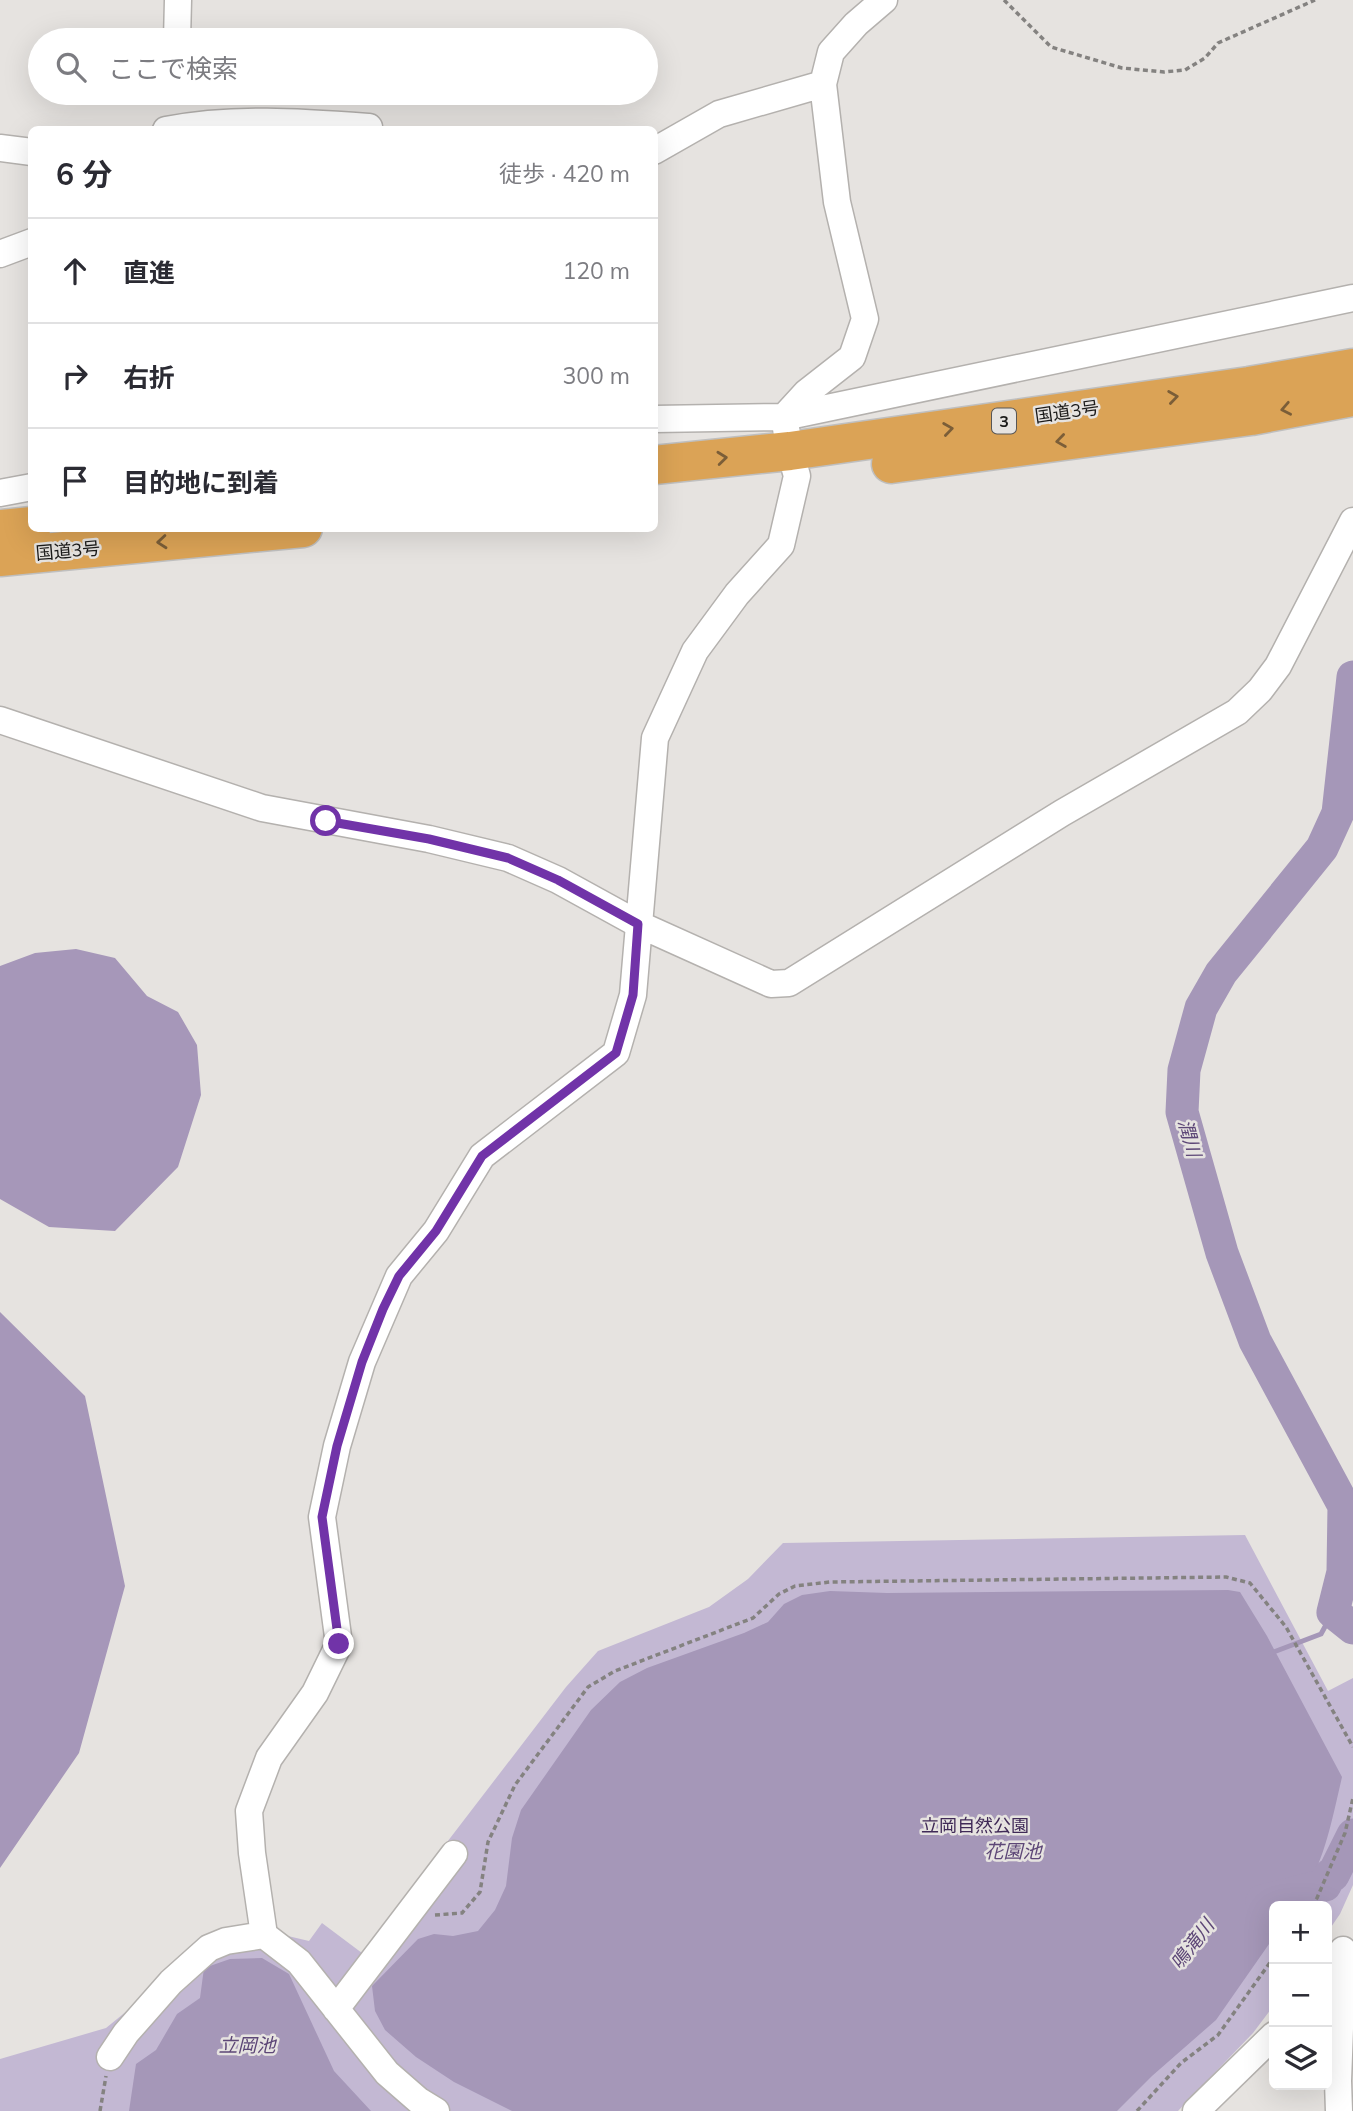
<!DOCTYPE html>
<html lang="ja">
<head>
<meta charset="utf-8">
<style>
  body { margin:0; font-family:Mulish,"Noto Sans JP",sans-serif; background:#f2f2f3; color:#2b2b33 }
  .controls { position:absolute; right:21px; bottom:21px; display:grid; overflow:hidden; border-radius:10px; box-shadow:0 7px 28px #0002 }
  .controls button { width:63px; height:63px; display:grid; place-items:center; padding:0; border:0; border-bottom:2px solid #e1e1e2; background:#fff; color:#2b2b33; font:35px sans-serif }
  .stop { position:absolute; width:21px; height:21px; margin:-16px; border:5px solid #7133a8; border-radius:50%; background:#fff }
  .stop.end { background:#7133a8; border-color:#fff; box-shadow:0 2px 7px #0008 }
  .list { margin:0; padding:0; list-style:none }
  h2 { display:flex; justify-content:space-between; align-items:center; height:91px; margin:0; padding:0 28px; font-size:30px }
  h2 small { font-size:23px; font-weight:400; color:#7c7c81 }
  .list li { display:grid; grid-template-columns:46px 1fr auto; gap:21px; align-items:center; box-sizing:border-box; height:105px; padding:0 28px; border-top:2px solid #e1e1e2 }
  .list b { display:block; font-size:26px; white-space:nowrap }
  .list em { font-size:23px; font-style:normal; color:#7c7c81 }
  .icon { flex:none; width:38px; height:38px; fill:none; stroke:currentColor; stroke-width:2; stroke-linecap:round; stroke-linejoin:round }
  .map { position:relative; flex:none; width:1353px; height:2111px; overflow:hidden }
  .search { position:absolute; background:#fff; box-shadow:0 7px 28px #0002; left:28px; top:28px; width:630px; height:77px; display:flex; align-items:center; gap:18px; box-sizing:border-box; padding:0 24px; border-radius:38px; color:#7c7c81; font-size:26px }
  .panel { position:absolute; background:#fff; box-shadow:0 7px 28px #0002; left:28px; top:126px; width:630px; height:406px; border-radius:10px }
  .map>svg:first-child { display:block }
  .green { fill:#c3b8d3 }
  .forest { fill:#a697b9 }
  .water { fill:#a597b8 }
  .lines { fill:none; stroke-linecap:round; stroke-linejoin:round }
  .stream { stroke:#a597b8; stroke-width:5 }
  .river { stroke:#a597b8; stroke-width:33 }
  .minor-casing { stroke:#b4b1ae; stroke-width:29 }
  .highway-casing { stroke:#bfbfbf; stroke-width:41 }
  .path { stroke:#848280; stroke-width:3.5; stroke-dasharray:5 3.5; stroke-linecap:butt }
  .minor { stroke:#fff; stroke-width:26 }
  .highway { stroke:#dba356; stroke-width:38 }
  .oneway { stroke:#7b5e38 }
  .route { stroke:#7133a8; stroke-width:9 }
  .labels { text-anchor:middle; stroke-width:5; stroke-linejoin:round; paint-order:stroke }
  .shield { fill:#e6e3e0; stroke:#585655; stroke-width:2 }
  .shield-label { font-size:16px; font-weight:bold; fill:#1b1a19 }
  .street-label { font-size:18px; fill:#1b1a19; stroke:#e6e3e0 }
  .park-label { font-size:18px; fill:#402a57; stroke:#e6e3e0 }
  .water-label { font-size:19px; font-style:italic; fill:#5d4777; stroke:#e6e3e0 }
</style>
</head>
<body>
<div class="map">
<svg width="1353" height="2111" viewBox="0 0 1353 2111">
  <rect width="100%" height="100%" fill="#e6e3e0"/>
  <path class="green" d="M1245 1535 1328 1691 1353 1678V1885L1340 1914 1327 1933V1906H1274V2005L1253 2033 1178 2111H0V2059L106 2028 160 1984 271 1932 309 1941 322 1923 362 1953 566 1687 598 1651 709 1607 748 1579 783 1543Z"/>
  <path class="forest" d="M76 949 115 958 147 996 178 1012 197 1045 201 1095 178 1167 115 1231 49 1227 0 1199V966L35 953Z
    M0 1312 85 1396 125 1586 79 1753 0 1868Z"/>
  <path class="water" d="M1228 1590 1240 1592 1267 1636 1342 1777C1331 1824 1324 1866 1296 1906H1274V1937L1216 2020 1152 2076 1117 2111H512L454 2082 416 2057 385 2030 375 2011 372 1986 418 1939 434 1934 453 1936 478 1931 495 1910 506 1886 512 1838 521 1810 591 1710 620 1682 647 1668 744 1633 768 1622 784 1604 802 1595 830 1591 887 1593Z
    M262 1958 289 1974 334 2071 371 2111H129L136 2064 156 2050 177 2014 200 1998 204 1968 230 1959Z"/>
  <g class="lines">
    <path class="stream" d="M1271 1653 1321 1634 1333 1612"/>
    <path class="river" d="M1353 677 1338 813 1322 848 1221 973 1201 1008 1184 1070 1182 1112 1222 1253 1255 1341 1344 1506 1343 1572 1333 1612 1353 1628
      M1262 1901 1325 1885 1330 1875H1333L1353 1835"/>
    <g class="minor-casing">
      <path id="minor" d="M177 40 178 0
        M166 130C234 117 301 122 369 127V130
        M0 148 32 152
        M654 151 719 114 823 84
        M0 254 32 242
        M784 417 806 393 852 357 865 319 837 202 823 84 831 52 856 24 884 0
        M654 419 784 417 1353 298
        M0 493 32 487
        M0 720 262 808 429 839 508 858 558 880 638 924 771 984 789 983 1062 813 1237 712 1260 690 1278 666 1353 521
        M336 2009 454 1854
        M110 2057 126 2033 171 1982 209 1948 226 1941 264 1935
        M436 2111 418 2100 387 2073 299 1962 264 1935 252 1853 249 1811 269 1758 315 1693 339 1644 322 1517 337 1446 362 1362 399 1276 436 1231 482 1156 616 1053 633 995 655 738 695 651 737 594 781 545 797 476 790 451 784 417
        M1196 2111 1274 2035
        M1339 2111 1338 2081 1343 1950"/>
    </g>
    <g class="highway-casing">
      <path id="highway" d="M891 464 1251 416 1353 397
        M654 465 790 451 1249 386 1353 368
        M0 529 32 526
        M0 557 303 528"/>
    </g>
    <path class="path" d="M1004 0 1051 47 1122 68 1164 72 1185 70 1205 58 1218 43 1315 0
      M1311 1906 1317 1898 1345 1833 1353 1798
      M435 1915 462 1913 480 1892 488 1842 515 1785 588 1687 615 1671 753 1618 779 1594 795 1586 830 1582 1226 1577 1250 1583 1286 1627 1353 1747
      M100 2111 106 2076
      M1137 2111 1181 2063 1218 2035 1274 1957"/>
    <use href="#minor" class="minor"/>
    <use href="#highway" class="highway"/>
  </g>
  <defs><path id="oneway-chevron" d="M-2-3.5L2.5 0L-2 3.5" fill="none" stroke-width="1.6" stroke-linecap="round" stroke-linejoin="round" transform="scale(1.75)"/></defs>
  <g class="oneway">
    <use href="#oneway-chevron" transform="translate(1173 397) rotate(-8)"/>
    <use href="#oneway-chevron" transform="translate(1286 409) rotate(169)"/>
    <use href="#oneway-chevron" transform="translate(948 429) rotate(-8)"/>
    <use href="#oneway-chevron" transform="translate(1061 441) rotate(172)"/>
    <use href="#oneway-chevron" transform="translate(722 458) rotate(-6)"/>
    <use href="#oneway-chevron" transform="translate(162 542) rotate(175)"/>
  </g>
  <g class="lines">
    <path class="route" d="M326 821 429 839 508 858 558 880 638 924 633 995 616 1053 482 1156 436 1231 399 1276 383 1309 362 1362 337 1446 322 1517 339 1644"/>
  </g>
  <g class="labels">
    <rect class="shield" x="992" y="408.5" width="24" height="25" rx="5"/>
    <g class="shield-label">
      <text x="1004" y="427">3</text>
    </g>
    <g class="street-label">
      <text transform="translate(1067 412) rotate(-8)" y="6">国道3号</text>
      <text transform="translate(68 551) rotate(-5)" y="6">国道3号</text>
    </g>
    <g class="park-label">
      <text x="975" y="1832">立岡自然公園</text>
    </g>
    <g class="water-label">
      <text transform="translate(1190 1138) rotate(75)" y="7">潤川</text>
      <text x="1013" y="1858">花園池</text>
      <text transform="translate(1192 1944) rotate(-52)" y="7">鳴滝川</text>
      <text x="247" y="2052">立岡池</text>
    </g>
  </g>
</svg>
<div class="controls">
<button>+</button>
<button>−</button>
<button><svg class="icon" aria-label="layers" viewBox="0 0 24 24"><path d="M12 4l9 5-9 5-9-5zM3 14l9 5 9-5"/></svg></button>
</div>
<div class="stop" style="left:326px;top:821px"></div>
<div class="stop end" style="left:339px;top:1644px"></div>
<div class="search"><svg class="icon" aria-label="search" viewBox="0 0 24 24"><circle cx="10" cy="10" r="6"/><path d="M15 15l6 6"/></svg>ここで検索</div>
<section class="panel">
<h2>6 分<small>徒歩 · 420 m</small></h2>
<ul class="list">
<li><svg class="icon" aria-label="ahead" viewBox="0 0 24 24"><path d="M12 20V5M6 11l6-6 6 6"/></svg><div><b>直進</b></div><em>120 m</em></li>
<li><svg class="icon" aria-label="right" viewBox="0 0 24 24"><path d="M7 20v-9h11M14 6l5 5-5 5"/></svg><div><b>右折</b></div><em>300 m</em></li>
<li><svg class="icon" aria-label="arrive" viewBox="0 0 24 24"><path d="M6 21V4h12l-3 4 3 4H6"/></svg><div><b>目的地に到着</b></div></li>
</ul>
</section>
</div>
</body>
</html>
